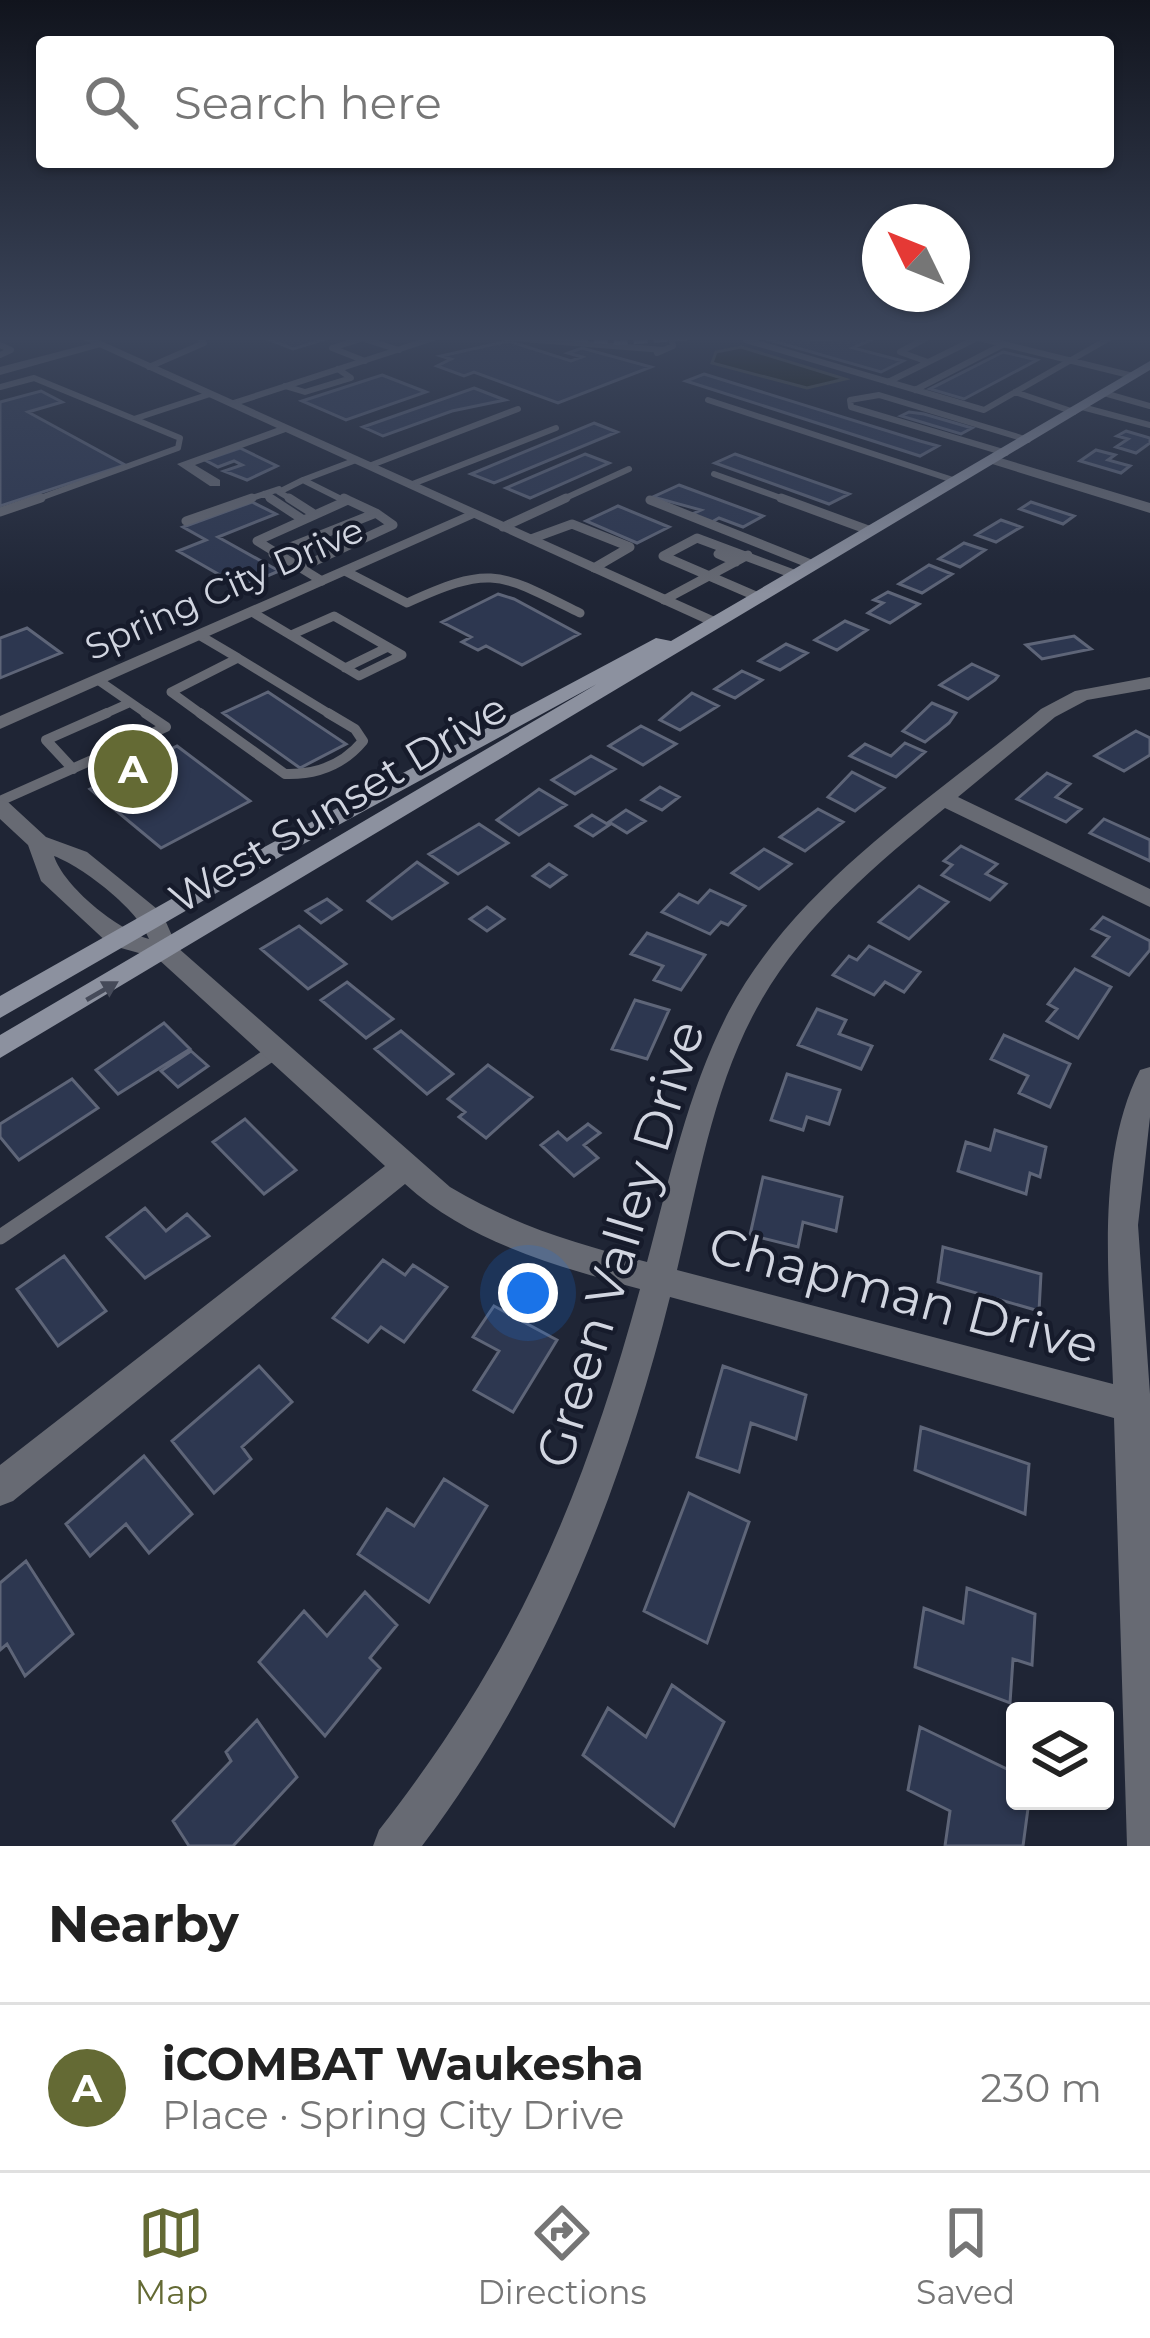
<!DOCTYPE html>
<html lang="en">
<head>
<meta charset="utf-8">
<style>
  body { margin:0; font-family:Montserrat,sans-serif; background:#f2f2f2; color:#222 }
  .controls { position:absolute; right:36px; bottom:36px; display:grid; overflow:hidden; border-radius:12px; box-shadow:0 3px 9px #0004 }
  .controls button { width:108px; height:108px; display:grid; place-items:center; padding:0; border:0; border-bottom:3px solid #e0e0e0; background:#fff; color:#222; font:60px sans-serif }
  .compass { position:absolute; left:862px; top:204px; width:108px; height:108px; border-radius:50%; background:#fff; box-shadow:0 3px 9px #0004; rotate:313deg }
  .you { position:absolute; left:528px; top:1293px; width:42px; height:42px; margin:-30px; border:9px solid #fff; border-radius:50%; background:#1a73e8; box-shadow:0 0 0 18px #1a73e833 }
  .badge { display:grid; place-items:center; width:78px; height:78px; border-radius:50%; background:#646a34; color:#fff; font-size:39px; font-weight:700 }
  .pin { position:absolute; translate:-50% -50%; border:6px solid #fff; box-shadow:0 3px 12px #0006 }
  .list { margin:0; padding:0; list-style:none }
  h2 { display:flex; justify-content:space-between; align-items:center; height:156px; margin:0; padding:0 48px; font-size:51px }
  h2 small { font-size:39px; font-weight:400; color:#767676 }
  .list li { display:grid; grid-template-columns:78px 1fr auto; gap:36px; align-items:center; box-sizing:border-box; height:168px; padding:0 48px; border-top:3px solid #e0e0e0 }
  .list b { display:block; font-size:45px; white-space:nowrap }
  .list p { margin:0; font-size:39px; white-space:nowrap; color:#767676 }
  .list em { font-size:39px; font-style:normal; color:#767676 }
  .icon { flex:none; width:66px; height:66px; fill:none; stroke:currentColor; stroke-width:2; stroke-linecap:round; stroke-linejoin:round }
  .map { position:relative; flex:none; width:1150px; height:1846px; overflow:hidden }
  .search { position:absolute; background:#fff; box-shadow:0 3px 9px #0004; left:36px; right:36px; top:36px; height:132px; display:flex; align-items:center; gap:30px; box-sizing:border-box; padding:0 42px; border-radius:12px; color:#767676; font-size:45px }
  .sheet { height:324px; background:#fff }
  nav { display:flex; justify-content:space-around; align-items:center; box-sizing:border-box; height:168px; border-top:3px solid #e0e0e0; background:#fff; font-size:33px; color:#767676 }
  nav a { display:grid; justify-items:center; gap:6px }
  nav .on { color:#646a34 }
  .map>svg:first-child { display:block }
  .water { fill:#121500; stroke:#4b4f43; stroke-width:3 }
  .building { fill:#2d3750; stroke:#5e6578; stroke-width:3 }
  .lines { fill:none; stroke-linecap:round; stroke-linejoin:round }
  .service-far3 { stroke:#676a73; stroke-width:6 }
  .service-far2 { stroke:#676a73; stroke-width:9 }
  .service-far1 { stroke:#676a73; stroke-width:10 }
  .service { stroke:#676a73; stroke-width:15 }
  .minor { fill:#676a73; fill-rule:evenodd }
  .tertiary { fill:#676a73; fill-rule:evenodd }
  .secondary { fill:#8c919f; fill-rule:evenodd }
  .rail { stroke:#9095a2; stroke-width:4.5; stroke-dasharray:14 6; stroke-linecap:butt }
  .oneway { fill:#454a59 }
  .labels { text-anchor:middle; stroke-width:9; stroke-linejoin:round; paint-order:stroke }
  .far-street-label { font-size:36px; fill:#d1d5e0; stroke:#161b2b }
  .street-label { font-size:42px; fill:#d1d5e0; stroke:#161b2b }
  .near-street-label { font-size:51px; fill:#d1d5e0; stroke:#161b2b }
</style>
</head>
<body>
<div class="map">
<svg width="1150" height="1846" viewBox="0 0 1150 1846">
  <rect width="100%" height="100%" fill="#1f2535"/>
  <path class="water" d="M741 347 845 379 807 388 712 363 716 352Z"/>
  <path class="building" d="M260 336H335L293 349Z
    M774 336 822 340 880 336 853 348 903 361 881 372 766 339Z
    M508 341 571 361 582 357 568 353 582 348 651 367 558 403 474 372 464 376 437 366 451 359 441 356Z
    M1003 352 1037 360 964 399 930 389Z
    M704 374 920 441 938 446 920 456 686 381Z
    M382 375 426 392 346 420 302 401Z
    M474 388 505 400 452 411 383 436 363 427Z
    M41 391 62 402 28 412 125 465 0 506V402Z
    M909 412 924 414 972 428 961 434 901 416Z
    M594 423 617 432 494 483 471 474Z
    M1126 431 1150 438V443L1136 453 1116 447 1128 439 1117 436Z
    M240 448 277 466 247 480 224 471 242 465 234 461 218 467 205 460Z
    M1096 450 1115 455 1108 460 1130 466 1121 473 1080 461Z
    M585 454 609 463 530 498 506 488Z
    M735 454 849 494 829 504 715 463Z
    M679 485 763 516 743 527 719 518 710 523 690 515 701 510 653 497Z
    M252 502 276 514 218 537 279 571 241 587 178 551 206 540 183 527Z
    M1031 502 1074 516 1063 524 1020 509Z
    M618 506 669 527 637 543 586 521Z
    M1001 520 1021 527 996 542 976 535Z
    M964 543 985 550 960 567 939 559Z
    M929 565 952 574 922 593 899 584Z
    M888 592 919 604 890 623 868 613 883 603 874 600Z
    M498 594 514 599 579 634 522 665 486 646 478 650 462 642 471 637 442 622Z
    M845 621 867 630 837 650 815 640Z
    M27 628 61 653 0 678V638Z
    M1074 636 1091 649 1042 659 1026 645Z
    M786 644 807 653 780 670 759 661Z
    M972 664 998 676 995 680 968 699 940 685Z
    M742 671 762 680 735 698 715 689Z
    M268 692 346 744 300 768 223 713Z
    M692 693 718 706 680 730 660 720Z
    M932 703 956 713 949 723 925 742 903 731Z
    M641 726 676 744 643 765 609 746Z
    M1136 731 1150 738V755L1124 771 1095 756Z
    M905 743 925 752 896 777 850 756 865 744 891 756Z
    M177 746 250 801 161 848 90 789Z
    M591 756 615 769 575 794 552 780Z
    M852 772 884 788 855 811 828 797Z
    M1047 773 1070 784 1056 797 1081 809 1066 822 1017 799Z
    M660 787 679 797 662 810 642 800Z
    M539 789 566 805 519 835 497 820Z
    M818 809 843 822 805 851 780 837Z
    M626 810 645 821 627 833 609 822Z
    M592 815 609 825 593 836 576 826Z
    M1104 819 1150 840V861L1090 833Z
    M479 824 508 843 458 874 429 854Z
    M961 846 997 864 986 874 1006 884 990 900 942 875 952 865 944 861Z
    M764 849 791 864 759 889 732 873Z
    M417 862 447 883 392 919 368 901Z
    M549 864 566 875 550 887 533 876Z
    M919 886 948 902 909 939 879 922Z
    M710 890 745 906 728 925 721 922 710 934 662 912 679 894 698 903Z
    M327 899 341 910 321 923 306 911Z
    M487 907 504 919 487 931 470 919Z
    M1103 917 1150 941V950L1129 975 1093 956 1109 937 1092 929Z
    M299 926 346 964 308 989 261 949Z
    M647 933 705 955 681 990 654 980 663 966 631 954Z
    M869 946 920 972 904 992 885 982 874 995 833 975 849 956 857 960Z
    M1075 969 1111 987 1078 1038 1047 1021 1057 1009 1048 1004Z
    M347 982 393 1019 366 1038 321 1000Z
    M635 1000 669 1010 647 1059 612 1049Z
    M817 1009 846 1020 839 1034 872 1046 861 1069 798 1045Z
    M164 1023 190 1049 118 1094 96 1070Z
    M401 1031 453 1074 427 1094 375 1049Z
    M1004 1035 1070 1064 1050 1107 1019 1093 1028 1076 991 1059Z
    M191 1051 208 1066 178 1087 161 1071Z
    M488 1065 532 1097 486 1138 459 1117 465 1112 448 1099Z
    M787 1074 840 1090 829 1124 807 1117 803 1130 771 1120Z
    M72 1079 98 1108 19 1160 0 1137V1124Z
    M245 1119 296 1170 264 1194 213 1142Z
    M588 1124 600 1133 584 1145 598 1158 574 1176 541 1145 558 1132 567 1140Z
    M995 1130 1046 1147 1040 1177 1030 1173 1026 1194 958 1171 966 1142 990 1150Z
    M763 1177 842 1197 836 1231 803 1222 798 1247 750 1235Z
    M145 1208 166 1231 187 1214 209 1236 145 1278 107 1237Z
    M943 1247 1041 1274 1039 1311 938 1282Z
    M64 1256 106 1311 58 1346 17 1289Z
    M383 1260 405 1275 413 1265 447 1287 404 1342 381 1327 368 1342 333 1318Z
    M494 1306 557 1340 513 1412 474 1390 499 1351 473 1337Z
    M259 1366 292 1402 242 1447 251 1459 214 1493 172 1441Z
    M723 1366 806 1395 796 1439 751 1423 739 1472 697 1457Z
    M921 1427 1029 1464 1025 1514 915 1470Z
    M144 1456 192 1514 149 1553 126 1524 90 1556 66 1524Z
    M444 1479 487 1506 429 1602 358 1554 387 1509 414 1526Z
    M689 1493 749 1522 707 1643 644 1611Z
    M26 1561 73 1634 25 1676 7 1644 0 1650V1583Z
    M967 1588 1035 1614 1032 1665 1013 1659 1010 1703 915 1667 924 1608 963 1623Z
    M365 1592 397 1625 370 1658 380 1668 325 1736 259 1662 304 1611 327 1636Z
    M672 1685 724 1722 674 1826 583 1755 608 1708 646 1737Z
    M257 1720 297 1777 233 1846H189L173 1821 231 1761 226 1752Z
    M920 1727 1015 1773V1801H1029L1023 1846H945L950 1811 908 1790Z"/>
  <g class="lines">
    <path class="service-far3" d="M487 336 664 350
      M755 336 746 340 984 410 1113 336
      M971 336 1133 376
      M364 339 399 350
      M0 345 11 350 0 355
      M657 353 673 346 671 336
      M365 361 332 348 370 336
      M928 362 900 352 930 336
      M149 367 204 343 199 336
      M888 382 977 338
      M285 386 305 392 351 378 338 369
      M0 387 34 378 134 419 210 394
      M915 390 1004 344
      M1015 392 1074 412
      M1104 393 1150 406
      M708 400 956 481
      M1082 407 1150 425
      M1006 453 851 407 850 400 879 395 1028 440
      M369 466 518 409
      M714 474 789 501
      M410 485 556 428
      M264 494 275 501
      M32 501 178 448 180 438 134 419
      M243 501 279 489
      M294 501 279 492 303 480
      M345 501 303 480 356 460
      M559 501 629 469"/>
    <path class="service-far2" d="M270 498 302 519
      M289 498 314 514
      M781 498 871 531
      M650 500 813 565
      M0 512 41 498
      M186 521 252 498
      M503 527 566 498
      M531 539 572 524 630 547 594 568
      M273 554 376 513 348 500
      M718 554 736 562
      M300 568 393 525 376 513
      M345 571 407 603C492 564 499 573 580 613
      M322 581 257 541 348 500 344 498
      M758 597 663 556 697 538 796 575
      M664 600 748 555
      M252 612 359 676 402 655 334 616 291 635
      M199 635 238 658
      M238 658 333 716
      M345 668 388 647
      M98 680 150 716
      M100 716 129 703
      M204 716 171 692 238 658"/>
    <path class="service-far1" d="M200 713 285 774C316 775 343 765 363 741L355 729 328 713
      M73 769 46 740 107 713
      M0 801 166 727 145 713"/>
    <path class="service" d="M0 1237 277 1050"/>
    <path class="minor" d="M431 336H449L235 406 224 403Z
      M100 341 104 346 0 375V367Z
      M282 426 294 429 195 465 220 480V486H210L177 464Z
      M994 456 1150 503V513L989 463 987 460Z
      M470 511 483 514 0 729V716Z
      M1150 677V689L1087 700 1055 717 958 797 1150 889V907L945 808C878 863 806 923 762 999 714 1081 699 1179 677 1270L1113 1384C1110 1286 1094 1160 1140 1070L1150 1067V1117L1138 1225 1150 1394V1846H1127L1114 1418 670 1297C620 1496 546 1681 422 1846H373L379 1830C515 1656 582 1501 640 1289 556 1266 470 1243 405 1184L13 1501 0 1506V1465L385 1166 157 958 110 945 41 881 28 845 0 819V800L8 802 46 837 87 852 162 913 177 947 450 1187C516 1226 573 1243 647 1262 670 1177 688 1090 729 1011 797 883 932 799 1041 709L1075 691ZM54 856C83 867 139 910 149 939 118 930 64 887 54 856Z"/>
    <path class="tertiary" d="M75 336H90L724 621 709 625Z"/>
    <path class="secondary" d="M1150 361V370L0 1058V1035L597 684 267 864 0 1018V996L251 854 656 638 671 641Z"/>
    <path class="rail" d="M534 336 619 343 714 336"/>
  </g>
  <defs><path id="oneway-solid" d="M-6-.8H1V-3.2L6.5 0L1 3.2V.8H-6Z" transform="scale(3)"/></defs>
  <use class="oneway" href="#oneway-solid" transform="translate(102 991) rotate(-30)"/>
  <linearGradient id="sky" x2="0" y2="1"><stop stop-color="#11141d"/><stop offset="0.57" stop-color="#3c465c"/><stop offset="1" stop-color="#3c465c" stop-opacity="0"/></linearGradient>
  <rect width="1150" height="594" fill="url(#sky)"/>
  <g class="labels">
    <g class="far-street-label">
      <text transform="translate(224 588) rotate(-24)" y="13">Spring City Drive</text>
    </g>
    <g class="street-label">
      <text transform="translate(338 803) rotate(-31)" y="15">West Sunset Drive</text>
    </g>
    <g class="near-street-label">
      <text transform="translate(620 1244) rotate(-73)" y="18">Green Valley Drive</text>
      <text transform="translate(904 1295) rotate(15)" y="18">Chapman Drive</text>
    </g>
  </g>
</svg>
<div class="controls">
<button><svg class="icon" aria-label="layers" viewBox="0 0 24 24"><path d="M12 4l9 5-9 5-9-5zM3 14l9 5 9-5"/></svg></button>
</div>
<svg class="compass" viewBox="-18 -18 36 36"><path d="M0-13l5 13h-10z" fill="#e53935"/><path d="M0 13l5-13h-10z" fill="#767676"/></svg>
<div class="you"></div>
<div class="pin badge" style="left:133px;top:769px">A</div>
<div class="search"><svg class="icon" aria-label="search" viewBox="0 0 24 24"><circle cx="10" cy="10" r="6"/><path d="M15 15l6 6"/></svg>Search here</div>
</div>
<section class="sheet">
<h2>Nearby<small></small></h2>
<ul class="list">
<li><span class="badge">A</span><div><b>iCOMBAT Waukesha</b><p>Place · Spring City Drive</p></div><em>230 m</em></li>
</ul>
</section>
<nav>
<a class="on"><svg class="icon" aria-label="map" viewBox="0 0 24 24"><path d="M3 6l6-2 6 2 6-2v14l-6 2-6-2-6 2zM9 4v14M15 6v14"/></svg>Map</a>
<a><svg class="icon" aria-label="directions" viewBox="0 0 24 24"><path d="M12 3l9 9-9 9-9-9zM9 14v-3h6M13 9l2 2-2 2"/></svg>Directions</a>
<a><svg class="icon" aria-label="saved" viewBox="0 0 24 24"><path d="M7 4h10v16l-5-4-5 4z"/></svg>Saved</a>
</nav>
</body>
</html>
